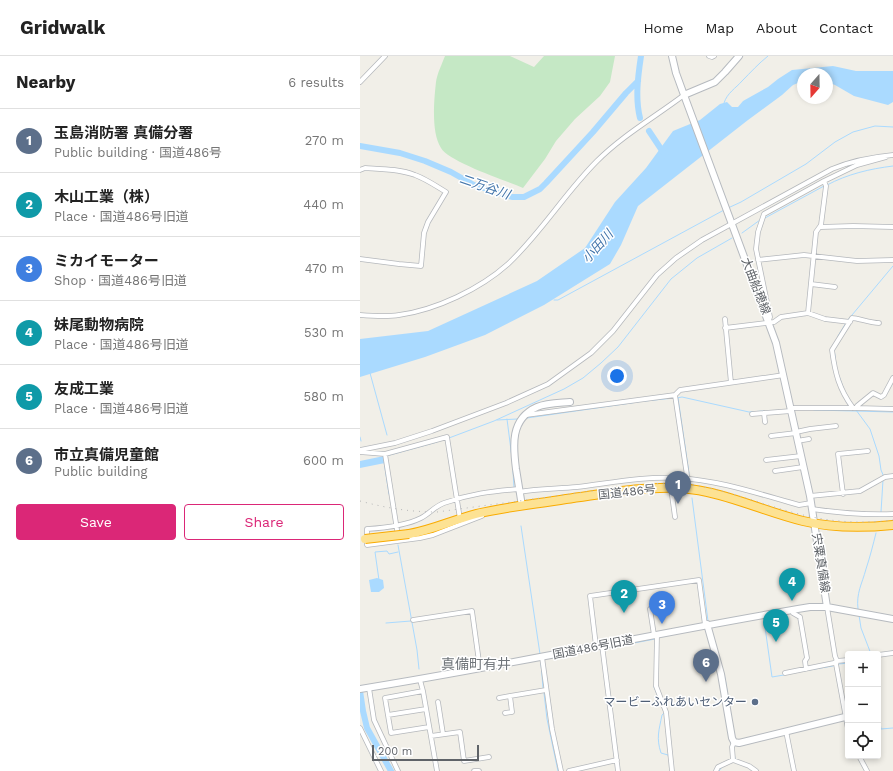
<!DOCTYPE html>
<html lang="en">
<head>
<meta charset="utf-8">
<style>
  body { margin:0; font-family:"Work Sans","Noto Sans JP",sans-serif; background:#f6f6f6; color:#222 }
  .controls { position:absolute; right:12px; bottom:12px; display:grid; overflow:hidden; border-radius:4px; box-shadow:0 2px 6px #0003 }
  .controls button { width:36px; height:36px; display:grid; place-items:center; padding:0; border:0; border-bottom:1px solid #e0e0e0; background:#fff; color:#222; font:20px sans-serif }
  .compass { position:absolute; left:437px; top:12px; width:36px; height:36px; border-radius:50%; background:#fff; box-shadow:0 2px 6px #0003; rotate:200deg }
  .scale { position:absolute; left:12px; bottom:10px; width:107px; box-sizing:border-box; padding-left:4px; border:2px solid #5f6368; border-top:0; font-size:11px; line-height:14px; white-space:nowrap; color:#5f6368; -webkit-text-stroke:3px #fff; paint-order:stroke }
  .you { position:absolute; left:257px; top:320px; width:14px; height:14px; margin:-10px; border:3px solid #fff; border-radius:50%; background:#1a73e8; box-shadow:0 0 0 6px #1a73e833 }
  .badge { display:grid; place-items:center; width:26px; height:26px; border-radius:50%; background:#db2777; color:#fff; font-size:13px; font-weight:700 }
  .pin { position:absolute; translate:-50% -33px; filter:drop-shadow(0 1px 2px #0008) }
  .pin::after { content:''; position:absolute; top:21px; width:14px; height:12px; background:inherit; clip-path:polygon(0 0,100% 0,50% 100%) }
  .list { margin:0; padding:0; list-style:none }
  h2 { display:flex; justify-content:space-between; align-items:center; height:52px; margin:0; padding:0 16px; font-size:17px }
  h2 small { font-size:13px; font-weight:400; color:#767676 }
  .list li { display:grid; grid-template-columns:26px 1fr auto; gap:12px; align-items:center; box-sizing:border-box; height:64px; padding:0 16px; border-top:1px solid #e0e0e0 }
  .list b { display:block; font-size:15px; white-space:nowrap }
  .list p { margin:0; font-size:13px; white-space:nowrap; color:#767676 }
  .list em { font-size:13px; font-style:normal; color:#767676 }
  .actions { display:flex; gap:8px; padding:12px 16px }
  .actions a { flex:1; padding:9px 0; border:1px solid #db2777; border-radius:4px; text-align:center; font-size:14px; color:#db2777 }
  .actions .main { background:#db2777; color:#fff }
  .icon { flex:none; width:22px; height:22px; fill:none; stroke:currentColor; stroke-width:2; stroke-linecap:round; stroke-linejoin:round }
  .map { position:relative; flex:none; width:533px; height:715px; overflow:hidden }
  header { display:flex; align-items:center; gap:24px; box-sizing:border-box; height:56px; padding:0 20px; background:#fff; border-bottom:1px solid #e0e0e0 }
  header strong { font-size:19px }
  nav { display:flex; gap:22px; margin-inline-start:auto; font-size:14px }
  main { display:flex }
  aside { flex:1; background:#fff }
  .map>svg:first-child { display:block }
  .green { fill:#c5e8c5 }
  .water { fill:#aadaff }
  .lines { fill:none; stroke-linecap:round; stroke-linejoin:round }
  .stream { stroke:#aadaff; stroke-width:1 }
  .river { stroke:#aadaff; stroke-width:6 }
  .street-casing { stroke:#b5b8bc; stroke-width:5.5 }
  .secondary-casing { stroke:#b6babf; stroke-width:8 }
  .highway-casing { stroke:#f9ab00; stroke-width:10 }
  .street { stroke:#fff; stroke-width:4 }
  .secondary { stroke:#fff; stroke-width:6 }
  .highway { stroke:#fde293; stroke-width:8 }
  .rail { stroke:#b6b7b8; stroke-width:1; stroke-dasharray:1 5; stroke-linecap:butt }
  .highway-bridge-casing { stroke:#f9ab00; stroke-width:10; stroke-linecap:butt }
  .highway-bridge { stroke:#fde293; stroke-width:8 }
  .service-dot { fill:#5c6f8a; stroke:#fff; stroke-width:1.5 }
  .labels { text-anchor:middle; stroke-width:3; stroke-linejoin:round; paint-order:stroke }
  .street-label { font-size:12px; fill:#5f6368; stroke:#fff }
  .service-label { font-size:12px; fill:#4e5e75; stroke:#fff; text-anchor:end }
  .water-label { font-size:13px; font-style:italic; fill:#4174aa; stroke:#fff }
  .quarter-label { font-size:14px; fill:#70757a; stroke:#fff }
</style>
</head>
<body>
<header>
<strong>Gridwalk</strong>
<nav><a>Home</a><a>Map</a><a>About</a><a>Contact</a></nav>
</header>
<main>
<aside>
<h2>Nearby<small>6 results</small></h2>
<ul class="list">
<li><span class="badge" style="background:#5c6f8a">1</span><div><b>玉島消防署 真備分署</b><p>Public building · 国道486号</p></div><em>270 m</em></li>
<li><span class="badge" style="background:#0f9aa8">2</span><div><b>木山工業（株）</b><p>Place · 国道486号旧道</p></div><em>440 m</em></li>
<li><span class="badge" style="background:#3f7fe0">3</span><div><b>ミカイモーター</b><p>Shop · 国道486号旧道</p></div><em>470 m</em></li>
<li><span class="badge" style="background:#0f9aa8">4</span><div><b>妹尾動物病院</b><p>Place · 国道486号旧道</p></div><em>530 m</em></li>
<li><span class="badge" style="background:#0f9aa8">5</span><div><b>友成工業</b><p>Place · 国道486号旧道</p></div><em>580 m</em></li>
<li><span class="badge" style="background:#5c6f8a">6</span><div><b>市立真備児童館</b><p>Public building</p></div><em>600 m</em></li>
</ul>
<div class="actions"><a class="main">Save</a><a>Share</a></div>
</aside>
<div class="map">
<svg width="533" height="715" viewBox="0 0 533 715">
  <rect width="100%" height="100%" fill="#f1efe8"/>
  <path class="green" d="M85 0H150L174 11 184 0H255L250 26 240 40 215 63 196 85 185 103 163 132C147 125 89 106 81 92 71 77 74 44 76 26 77 18 82 8 85 0Z"/>
  <path class="water" d="M473 10 496 15H533V46L528 49 494 40 475 29 467 26V18H443V25L433 29 422 39 388 64 278 150 261 189 250 208 184 249 125 279 65 301 0 321V283L68 275 177 225 225 192 255 146 286 112 313 75 340 64 360 48 367 46 372 51H378L383 45 408 31 418 23 432 14Z
    M24 400 25 407 0 412V405Z
    M17 522 23 524 24 532 19 536H11L9 524Z"/>
  <g class="lines">
    <path class="stream" d="M364 47C367 37 376 32 382 25 391 16 398 8 408 0
      M467 129C488 118 509 113 533 110
      M368 152 381 146 446 108 475 86 493 76 515 70 533 71
      M405 162 464 130
      M382 177 400 164
      M194 244H198L364 154
      M487 265 533 210
      M478 280 486 267
      M474 292 476 309
      M10 317 27 379
      M479 320 484 334
      M317 342 322 341 389 356 404 355
      M318 342 329 417
      M285 345 314 342
      M454 354 533 356
      M496 354 510 373 519 400 521 414 524 421
      M167 362 278 346
      M147 363 152 402
      M137 364 158 363
      M0 381 1 385
      M89 382 134 365 204 333 223 322 241 307 258 291 311 223 337 202 372 182
      M26 400 77 386
      M24 406 29 438
      M153 415 154 431
      M332 442 348 565
      M521 456 523 424
      M161 470 180 598
      M38 489 57 594 59 613
      M19 524 15 496 27 495 29 498 38 496
      M498 553C496 537 502 528 506 513 510 501 513 489 516 477
      M499 559 501 572 511 598
      M404 564 412 621 424 619
      M26 567 51 565
      M248 592 295 583
      M528 596 533 595
      M181 607 183 632
      M479 608 488 607
      M443 615 473 610
      M365 622 373 672
      M518 630 520 650 518 659
      M294 631 300 645
      M184 637 187 663 198 715
      M304 657 302 659C299 674 296 682 301 697L308 699 309 703
      M519 659 521 673 533 672
      M374 696 375 703
      M359 715 362 711"/>
    <path class="river" d="M280 62C275 42 278 20 281 0
      M289 75 305 99
      M0 90 40 97 65 105 91 116 114 129 152 141H164L180 133 186 127 233 76 266 37 278 25
      M0 635 3 655 7 672 31 715"/>
    <g class="street-casing">
      <path id="street" d="M349 0 352 1 354 0
        M0 26 25 0
        M0 114 5 112C21 113 40 113 55 119 66 123 76 130 86 136L68 166 64 177 61 210 39 208 0 203
        M461 171 493 170 533 171
        M398 204 444 199 497 205 533 204
        M451 228 475 231
        M448 257 465 263 490 266
        M0 259C13 260 27 261 39 259 76 254 120 233 148 208 181 177 205 137 237 105 263 79 295 61 324 39
        M365 263 371 327
        M409 264 410 261 396 193 398 176 404 158 464 125 497 109 526 101
        M365 272 414 266 421 261 448 257 456 176 461 169 466 130 464 125
        M315 339 329 433
        M431 352H497V350L513 337 521 341 524 339 533 322
        M493 352C479 333 475 317 472 294L492 262C498 262 510 267 519 267
        M497 352 533 353
        M404 357 405 366
        M392 358 431 355
        M166 359 315 339 320 334 424 319
        M436 376 450 373 476 370
        M411 380 436 377
        M437 385 449 383
        M0 394 35 387 72 375 146 347 188 328 231 297 253 275 297 219 316 202 342 184 472 113C491 105 512 101 533 99
        M0 396 25 398 87 381 100 463
        M25 398 38 480
        M406 404 441 400
        M415 415 443 411
        M311 432 315 461
        M159 436C178 432 198 433 217 431 250 427 284 420 317 422 359 424 399 438 439 449L451 447
        M483 438 478 398 508 395
        M450 440 500 435 525 421 533 420
        M452 453C479 457 505 459 533 458
        M122 460 73 479 60 482 7 489V473C24 472 45 470 61 462 69 458 75 450 84 447 110 438 131 435 159 433
        M467 551 475 600 477 605 476 608 488 673
        M290 553 294 579
        M432 554 433 557 440 561 447 602 445 605 446 613
        M53 564 112 555 120 613
        M297 578 296 630 306 656 312 715
        M242 589 258 715
        M236 590 230 540 339 524 345 569
        M518 599 533 597
        M337 600 355 596
        M182 601 192 673 201 715
        M425 617 474 607 477 605 488 604
        M60 624 63 635 77 715
        M9 632 14 664 38 715
        M63 635 25 642 31 677 69 671
        M150 640 186 634
        M139 642 150 640 152 656 145 657
        M78 646 83 678
        M28 659 66 653
        M0 672 21 715
        M426 675 434 715
        M71 680 100 676 104 705 129 701
        M499 700 507 715
        M373 704 372 691 374 686
        M114 715H119
        M209 715 257 704
        M356 715 358 711 373 704 389 710 396 715"/>
    </g>
    <g class="secondary-casing">
      <path id="secondary" d="M312 0 316 17 324 39 416 287 450 440 467 551
        M324 39 355 26 365 16 379 0
        M162 450C160 438 158 425 156 413 153 390 150 363 177 351 187 347 200 347 210 346
        M347 568 361 618 372 682 374 686 379 687 485 661
        M0 633C151 609 300 576 450 551H467L533 563"/>
    </g>
    <g class="highway-casing">
      <path id="highway" d="M49 478C72 474 93 464 116 458 145 451 176 448 206 443 243 438 282 430 320 432 363 435 402 455 443 465 472 472 503 472 533 469"/>
    </g>
    <use href="#street" class="street"/>
    <use href="#secondary" class="secondary"/>
    <use href="#highway" class="highway"/>
    <path class="rail" d="M0 445C26 452 50 456 77 456L277 429C299 427 321 426 343 431 377 437 409 451 443 459 472 466 503 468 533 464"/>
    <g class="highway-bridge-casing">
      <path id="highway-bridge" d="M5 483 49 478"/>
    </g>
    <use href="#highway-bridge" class="highway-bridge"/>
  </g>
  <circle class="service-dot" cx="395" cy="646" r="4"/>
  <g class="labels">
    <g class="street-label">
      <text transform="translate(396 230) rotate(69)" y="4">大曲船穂線</text>
      <text transform="translate(267 436) rotate(-6)" y="4">国道486号</text>
      <text transform="translate(461 507) rotate(81)" y="4">宍粟真備線</text>
      <text transform="translate(233 591) rotate(-11)" y="4">国道486号旧道</text>
    </g>
    <g class="service-label">
      <text x="387" y="650">マービーふれあいセンター</text>
    </g>
    <g class="water-label">
      <text transform="translate(125 130) rotate(19)" y="5">二万谷川</text>
      <text transform="translate(237 190) rotate(-48)" y="5">小田川</text>
    </g>
    <g class="quarter-label">
      <text x="116" y="613">真備町有井</text>
    </g>
  </g>
</svg>
<div class="controls">
<button>+</button>
<button>−</button>
<button><svg class="icon" aria-label="locate" viewBox="0 0 24 24"><circle cx="12" cy="12" r="6"/><path d="M12 2v4M12 18v4M2 12h4M18 12h4"/></svg></button>
</div>
<svg class="compass" viewBox="-18 -18 36 36"><path d="M0-13l5 13h-10z" fill="#e53935"/><path d="M0 13l5-13h-10z" fill="#767676"/></svg>
<div class="scale">200 m</div>
<div class="you"></div>
<div class="pin badge" style="left:318px;top:448px;background:#5c6f8a">1</div>
<div class="pin badge" style="left:264px;top:557px;background:#0f9aa8">2</div>
<div class="pin badge" style="left:302px;top:568px;background:#3f7fe0">3</div>
<div class="pin badge" style="left:432px;top:545px;background:#0f9aa8">4</div>
<div class="pin badge" style="left:416px;top:586px;background:#0f9aa8">5</div>
<div class="pin badge" style="left:346px;top:626px;background:#5c6f8a">6</div>
</div>
</main>
</body>
</html>
